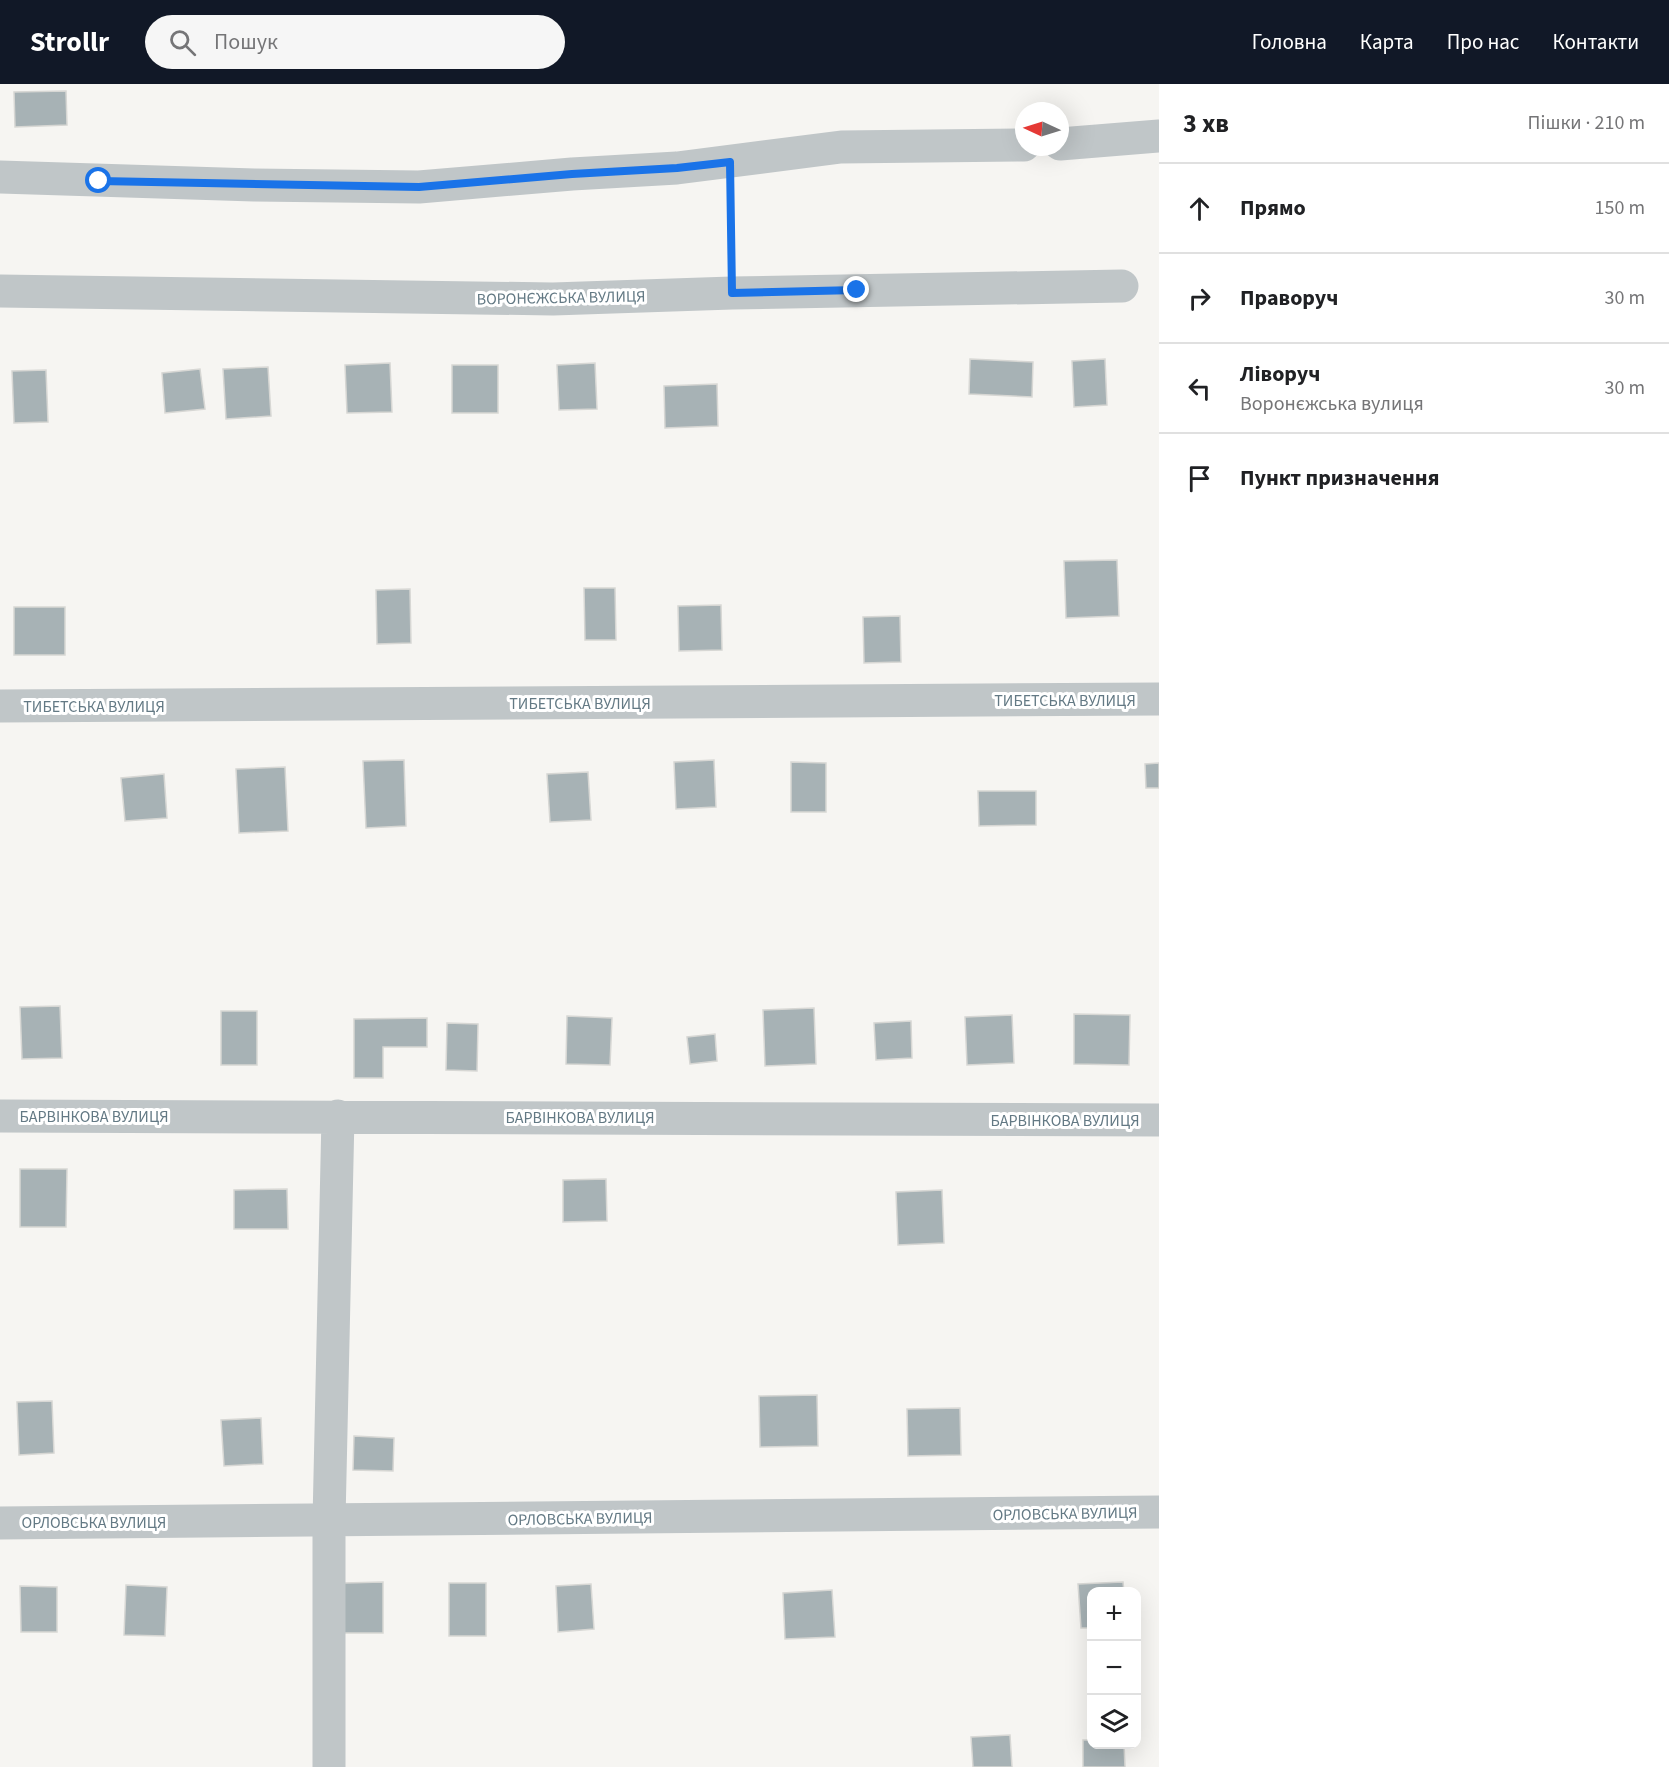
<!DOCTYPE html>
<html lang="uk">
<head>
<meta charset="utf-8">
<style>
  body { margin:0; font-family:"Source Sans 3",sans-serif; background:#f6f6f6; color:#202124 }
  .controls { position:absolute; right:18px; bottom:18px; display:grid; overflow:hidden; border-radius:12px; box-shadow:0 6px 24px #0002 }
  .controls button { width:54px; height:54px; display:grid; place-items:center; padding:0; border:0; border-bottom:2px solid #e0e0e0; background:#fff; color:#202124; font:30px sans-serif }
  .compass { position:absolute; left:1015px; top:18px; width:54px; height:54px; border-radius:50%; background:#fff; box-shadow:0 6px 24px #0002; rotate:274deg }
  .stop { position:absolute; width:18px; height:18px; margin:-14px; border:4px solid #1a73e8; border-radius:50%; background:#fff }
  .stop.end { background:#1a73e8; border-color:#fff; box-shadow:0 2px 6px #0008 }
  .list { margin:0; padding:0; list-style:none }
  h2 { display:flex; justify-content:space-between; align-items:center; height:78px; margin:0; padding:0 24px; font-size:26px }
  h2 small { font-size:20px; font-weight:400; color:#757577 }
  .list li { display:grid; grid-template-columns:39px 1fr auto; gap:18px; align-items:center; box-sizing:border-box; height:90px; padding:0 24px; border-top:2px solid #e0e0e0 }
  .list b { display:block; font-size:22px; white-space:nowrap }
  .list p { margin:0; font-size:20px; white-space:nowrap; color:#757577 }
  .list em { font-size:20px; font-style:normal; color:#757577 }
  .icon { flex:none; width:33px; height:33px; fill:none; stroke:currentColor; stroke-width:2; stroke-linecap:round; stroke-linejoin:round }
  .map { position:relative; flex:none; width:1159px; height:1683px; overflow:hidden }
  header { display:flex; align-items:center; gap:36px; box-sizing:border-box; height:84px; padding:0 30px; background:#111827; color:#fff }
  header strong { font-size:28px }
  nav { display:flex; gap:33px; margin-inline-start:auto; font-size:21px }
  .search { width:420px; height:54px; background:#f6f6f6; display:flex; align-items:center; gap:15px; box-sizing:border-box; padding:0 21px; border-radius:33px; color:#757577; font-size:22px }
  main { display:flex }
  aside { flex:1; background:#fff }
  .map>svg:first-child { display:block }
  .building { fill:#a7b2b5; stroke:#d7d7d4; stroke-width:1.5 }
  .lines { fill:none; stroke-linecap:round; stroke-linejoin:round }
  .path { stroke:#babec0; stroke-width:4; stroke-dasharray:3 3; stroke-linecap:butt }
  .minor { stroke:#c0c6c8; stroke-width:33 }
  .route { stroke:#1a73e8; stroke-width:8 }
  .labels { text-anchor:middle; stroke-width:6; stroke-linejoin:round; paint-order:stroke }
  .street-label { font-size:16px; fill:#637984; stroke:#fff }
</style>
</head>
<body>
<header>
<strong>Strollr</strong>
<div class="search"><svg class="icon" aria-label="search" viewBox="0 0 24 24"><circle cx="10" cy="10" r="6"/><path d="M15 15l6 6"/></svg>Пошук</div>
<nav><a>Головна</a><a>Карта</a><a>Про нас</a><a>Контакти</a></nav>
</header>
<main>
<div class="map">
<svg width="1159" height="1683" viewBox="0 0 1159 1683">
  <rect width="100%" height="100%" fill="#f6f5f2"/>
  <path class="building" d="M66 7 67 41 15 43 14 8Z
    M970 275 1033 278 1032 313 969 310Z
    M1105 275 1107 321 1074 323 1072 277Z
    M390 279 392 328 347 329 345 281Z
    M595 279 597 325 559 326 557 281Z
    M452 281H498V329H452Z
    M268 283 271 332 226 335 223 285Z
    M200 285 205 325 165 329 162 289Z
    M46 286 48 338 14 339 12 287Z
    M717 300 718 342 665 344 664 302Z
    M1117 476 1119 532 1066 534 1064 477Z
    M584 504H615L616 556H585Z
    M410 505 411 559 377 560 376 506Z
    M721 521 722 566 679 567 678 522Z
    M14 523H65V571H14Z
    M900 532 901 578 864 579 863 533Z
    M404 676 406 742 366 744 363 677Z
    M714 676 716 723 676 725 674 678Z
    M791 678 826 679V728H791Z
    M1159 679V704H1146L1145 680Z
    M285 683 288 747 239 749 236 685Z
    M588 688 591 736 550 738 547 690Z
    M164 690 167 734 125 737 121 694Z
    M978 707H1036V741L979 742Z
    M60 922 62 974 22 975 20 923Z
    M814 924 816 980 765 982 763 926Z
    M221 927H257V981H221Z
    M1074 930 1130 931 1129 981 1074 980Z
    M1012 931 1014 979 967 981 965 933Z
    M567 932 612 934 610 981 566 980Z
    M427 934V963H383V994H354V935Z
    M911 937 912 974 876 976 874 939Z
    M447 939 478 940 477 987 446 986Z
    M715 950 717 977 690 980 687 953Z
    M20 1085H67L66 1143H20Z
    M606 1095 607 1137 563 1138V1096Z
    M287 1105 288 1145H234V1106Z
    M942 1106 944 1159 898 1161 896 1108Z
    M817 1311 818 1362 760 1363 759 1312Z
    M52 1317 54 1369 19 1371 17 1318Z
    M960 1324 961 1371 908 1372 907 1325Z
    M261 1334 263 1380 224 1382 221 1336Z
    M354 1352 394 1354 393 1387 353 1386Z
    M383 1498V1549H344V1499Z
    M1123 1498 1124 1508H1092V1544H1081L1078 1500Z
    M449 1499H486V1552H449Z
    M591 1500 594 1545 558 1548 556 1502Z
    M126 1501 167 1503 165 1552 124 1551Z
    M20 1502 57 1503V1548H21Z
    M832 1506 835 1553 785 1555 783 1509Z
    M1010 1651 1012 1683H973L971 1653Z
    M1083 1656H1092V1660H1124L1125 1683H1083Z"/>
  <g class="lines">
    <path class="path" d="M731 108 732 178"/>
    <path class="minor" d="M1060 60 1159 52
      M0 93 254 101 419 103 572 90 677 84 841 63 1024 61
      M0 207 553 215 732 209 1122 202
      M0 622 1159 615
      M0 1032 1159 1036
      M0 1439 1159 1428
      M329 1683V1437L338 1032"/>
  </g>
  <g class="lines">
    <path class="route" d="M99 97 419 103 572 90 677 84 730 78 732 209 857 206"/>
  </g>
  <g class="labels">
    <g class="street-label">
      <text transform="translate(561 213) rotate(-1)" y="6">ВОРОНЄЖСЬКА ВУЛИЦЯ</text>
      <text x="1065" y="622">ТИБЕТСЬКА ВУЛИЦЯ</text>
      <text x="580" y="625">ТИБЕТСЬКА ВУЛИЦЯ</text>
      <text x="94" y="628">ТИБЕТСЬКА ВУЛИЦЯ</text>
      <text x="94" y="1038">БАРВІНКОВА ВУЛИЦЯ</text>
      <text x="580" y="1039">БАРВІНКОВА ВУЛИЦЯ</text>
      <text x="1065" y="1042">БАРВІНКОВА ВУЛИЦЯ</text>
      <text transform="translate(1065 1429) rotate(-1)" y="6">ОРЛОВСЬКА ВУЛИЦЯ</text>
      <text transform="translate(580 1434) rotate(-1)" y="6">ОРЛОВСЬКА ВУЛИЦЯ</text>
      <text x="94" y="1444">ОРЛОВСЬКА ВУЛИЦЯ</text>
    </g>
  </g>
</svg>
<div class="controls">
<button>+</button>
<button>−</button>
<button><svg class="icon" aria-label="layers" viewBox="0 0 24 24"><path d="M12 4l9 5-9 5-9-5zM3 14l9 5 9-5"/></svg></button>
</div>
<svg class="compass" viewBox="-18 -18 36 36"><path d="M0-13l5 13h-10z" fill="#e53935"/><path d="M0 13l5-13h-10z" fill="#757577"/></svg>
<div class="stop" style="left:99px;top:97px"></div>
<div class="stop end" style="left:857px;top:206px"></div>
</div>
<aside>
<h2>3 хв<small>Пішки · 210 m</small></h2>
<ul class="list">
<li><svg class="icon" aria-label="ahead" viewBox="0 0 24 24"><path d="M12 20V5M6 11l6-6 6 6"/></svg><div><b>Прямо</b></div><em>150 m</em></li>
<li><svg class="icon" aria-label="right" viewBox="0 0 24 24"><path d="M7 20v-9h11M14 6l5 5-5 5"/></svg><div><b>Праворуч</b></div><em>30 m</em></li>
<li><svg class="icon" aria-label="left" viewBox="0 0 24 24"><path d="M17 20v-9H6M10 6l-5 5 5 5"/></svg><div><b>Ліворуч</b><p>Воронєжська вулиця</p></div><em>30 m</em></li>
<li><svg class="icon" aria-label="arrive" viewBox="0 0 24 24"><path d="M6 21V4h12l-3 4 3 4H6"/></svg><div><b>Пункт призначення</b></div></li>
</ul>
</aside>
</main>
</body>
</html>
